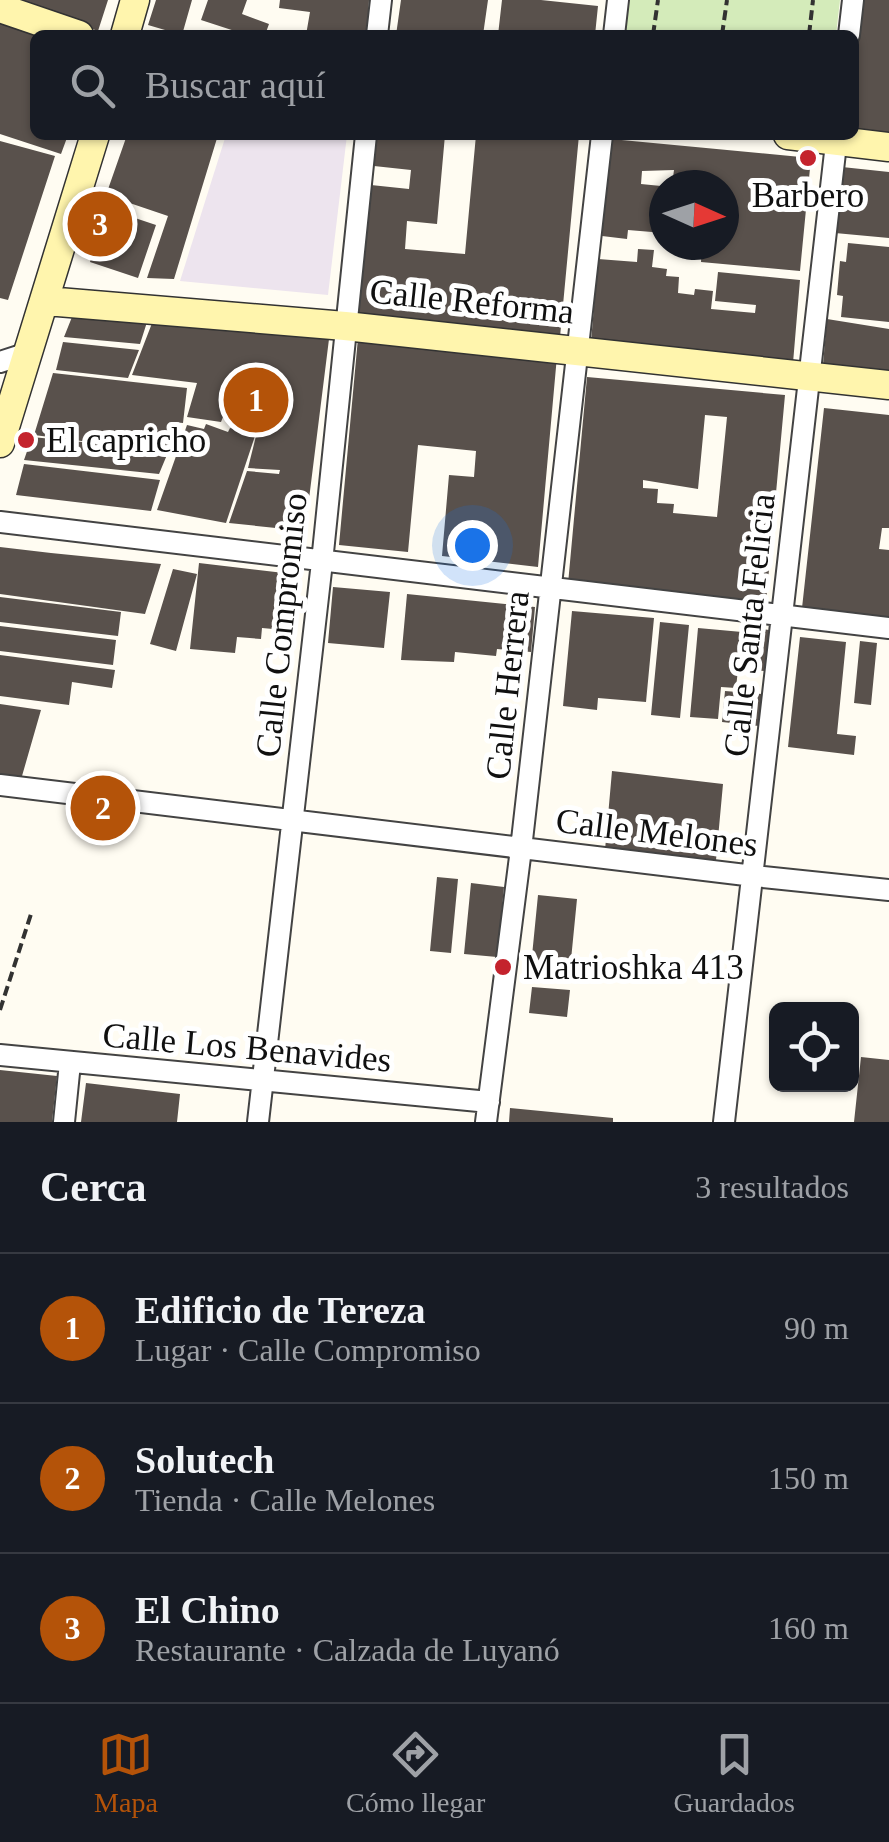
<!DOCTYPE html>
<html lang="es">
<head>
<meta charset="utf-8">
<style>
  body { margin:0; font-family:Georgia,serif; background:#242831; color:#f1f3f6 }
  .controls { position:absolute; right:30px; bottom:30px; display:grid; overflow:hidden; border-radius:15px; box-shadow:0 2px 8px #0004 }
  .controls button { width:90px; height:90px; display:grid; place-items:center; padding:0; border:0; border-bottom:2px solid #363941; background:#171b24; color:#f1f3f6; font:50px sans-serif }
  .compass { position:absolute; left:649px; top:170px; width:90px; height:90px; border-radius:50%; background:#171b24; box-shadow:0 2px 8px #0004; rotate:93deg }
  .you { position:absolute; left:472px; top:545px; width:35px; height:35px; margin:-25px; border:8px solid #fff; border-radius:50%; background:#1a73e8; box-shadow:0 0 0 15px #1a73e833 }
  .badge { display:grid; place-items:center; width:65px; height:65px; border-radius:50%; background:#b45309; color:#fff; font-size:32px; font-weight:700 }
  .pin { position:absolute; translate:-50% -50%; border:5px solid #fff; box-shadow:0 2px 10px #0006 }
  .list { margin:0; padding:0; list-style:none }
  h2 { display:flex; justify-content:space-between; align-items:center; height:130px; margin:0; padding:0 40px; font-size:42px }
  h2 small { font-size:32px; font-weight:400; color:#9ea1a6 }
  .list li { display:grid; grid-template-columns:65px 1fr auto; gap:30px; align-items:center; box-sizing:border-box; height:150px; padding:0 40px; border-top:2px solid #363941 }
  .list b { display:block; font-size:38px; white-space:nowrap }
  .list p { margin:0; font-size:32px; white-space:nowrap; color:#9ea1a6 }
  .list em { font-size:32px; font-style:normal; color:#9ea1a6 }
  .icon { flex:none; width:55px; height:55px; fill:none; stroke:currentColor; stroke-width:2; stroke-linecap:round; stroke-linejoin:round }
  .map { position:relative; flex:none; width:889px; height:1122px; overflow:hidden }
  .search { position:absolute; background:#171b24; box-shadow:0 2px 8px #0004; left:30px; right:30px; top:30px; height:110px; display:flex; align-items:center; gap:25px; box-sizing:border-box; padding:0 35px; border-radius:15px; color:#9ea1a6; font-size:38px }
  .sheet { height:580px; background:#171b24 }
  nav { display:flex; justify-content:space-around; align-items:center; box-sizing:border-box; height:140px; border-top:2px solid #363941; background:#171b24; font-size:28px; color:#9ea1a6 }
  nav a { display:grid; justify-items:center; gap:5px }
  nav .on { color:#b45309 }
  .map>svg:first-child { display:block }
  .industrial { fill:#ede4ee }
  .green { fill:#d4ebba }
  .building { fill:#59514c; fill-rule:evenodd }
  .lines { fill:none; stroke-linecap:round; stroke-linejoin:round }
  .street-casing { stroke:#434343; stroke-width:24 }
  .secondary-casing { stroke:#323232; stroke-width:31 }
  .path { stroke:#323232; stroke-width:4; stroke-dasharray:10 5; stroke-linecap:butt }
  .street { stroke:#fff; stroke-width:20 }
  .secondary { stroke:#fff5ad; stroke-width:28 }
  .poi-dot { fill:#c4232d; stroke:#fff; stroke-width:4 }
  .labels { text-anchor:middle; stroke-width:10; stroke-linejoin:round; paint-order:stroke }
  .poi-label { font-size:35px; fill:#101010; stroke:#fff; text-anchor:start }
  .street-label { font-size:35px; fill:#101010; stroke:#fff }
</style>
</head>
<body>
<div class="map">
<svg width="889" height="1122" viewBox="0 0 889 1122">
  <rect width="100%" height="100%" fill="#fffcf2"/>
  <path class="industrial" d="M226 135H347L328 295 180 281Z"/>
  <path class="green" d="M625 0H840L836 35H621Z"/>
  <path class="building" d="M10 0H108L98 31Z
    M156 0H192L182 35 148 25Z
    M208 0H247L242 14 269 24 265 35H247L201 20Z
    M280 0H369L367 35H306L310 12 279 8Z
    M401 0H488L483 35H396Z
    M502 0H541L598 6 595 35H498Z
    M859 0H889V142L854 135V50Z
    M0 19 51 35H35V135H68L61 154 0 134Z
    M127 135H218L174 279 147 278 168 216 106 195Z
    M377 135H445L437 224 407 221 405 249 465 254 476 135H579L560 337 358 318 371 185 409 189 411 170 374 166Z
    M611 139 811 158 800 271 701 262 702 245H724V185H672L674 170 642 171 641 184 661 186 659 203H664V233L628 230 627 239 602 236Z
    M0 141 55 156 8 300 0 298Z
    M842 167 889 172V238L835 233Z
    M105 208 156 225 138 278 90 262Z
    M848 243 889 247V322L841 317 843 296 837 295 840 261 846 262Z
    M638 249 654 250 652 267 667 269 666 276 679 277 678 293 694 295 695 289 713 291 711 309 755 313 756 305 715 301 718 272 800 280 793 363 591 342 598 259 637 262Z
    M74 312 148 319 140 344 64 337Z
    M154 318 329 339 305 531 229 523 247 471 279 474 280 470 248 468 258 428 223 417 221 422 187 417 197 383 132 375Z
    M827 319 889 329V382L822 376Z
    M358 338 557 356 538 567 442 556 449 475 474 477 476 451 418 445 408 552 339 545Z
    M63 342 139 350 128 378 56 370Z
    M53 373 187 388 183 423 172 422 169 450 159 474 24 460 32 437 113 445 34 435Z
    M587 377 785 395 766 602 568 584ZM705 415 727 417 717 517 673 513 674 504 657 503 658 489 643 488V480L698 489Z
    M824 408 889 415V528H882L879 549 889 550V618L802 608Z
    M206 424 228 432 230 428 256 433 226 523 157 510 187 425 204 429Z
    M24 464 160 480 151 511 16 495Z
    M0 547 51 553 161 564 145 614 0 594Z
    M199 563 301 575 295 631 262 628 261 639 237 637 235 653 190 649Z
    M173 569 197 574 176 651 150 644Z
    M333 587 390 592 384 648 328 643Z
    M407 594 535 607 531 652 497 649 496 656 455 652 454 662 401 660Z
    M0 597 121 612 118 636 0 622Z
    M572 611 654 618 646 702 598 698 597 710 563 706Z
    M660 622 689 625 680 718 651 715Z
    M0 626 116 640 113 665 0 651Z
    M747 627 769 630 765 671 742 669Z
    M698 628 742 632 736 688 721 687 718 719 690 717Z
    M800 637 846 642 837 734 856 736 854 755 788 747Z
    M860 641 877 643 871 705 854 703Z
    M0 655 115 670 112 688 72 682 69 705 0 696Z
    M725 691 762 694 759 726 722 722Z
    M0 704 41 710 20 783 0 780Z
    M612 771 723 784 716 860 605 850Z
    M437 877 458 879 451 953 430 951Z
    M471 883 504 887 497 957 464 954Z
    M538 895 577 899 569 980 530 976Z
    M532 987 570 990 567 1017 529 1013Z
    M861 1057 889 1060V1122H854Z
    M0 1070 57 1076 52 1122H0Z
    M86 1083 180 1094 177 1122H81Z
    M510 1108 613 1118V1122H509Z"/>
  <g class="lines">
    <g class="street-casing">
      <path id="street" d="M377 35 381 0
        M614 35 618 0
        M849 35 853 0
        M0 362 28 353
        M0 522 889 628
        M0 785 754 876 889 890
        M0 1055 489 1102
        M64 1122 70 1063
        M258 1122 322 562 366 135
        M486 1122 521 849 602 135
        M724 1122 837 135"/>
    </g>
    <g class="secondary-casing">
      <path id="secondary" d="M0 8 79 35
        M125 35 135 0
        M788 135 889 147
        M46 301 345 326 889 385
        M0 443 95 135"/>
    </g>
    <path class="path" d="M653 35 658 0
      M722 35 727 0
      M809 35 813 0
      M0 1010 31 914"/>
    <use href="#street" class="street"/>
    <use href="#secondary" class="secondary"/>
  </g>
  <g class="poi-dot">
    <circle cx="808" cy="158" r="10"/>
    <circle cx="26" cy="440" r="10"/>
    <circle cx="503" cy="967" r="10"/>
  </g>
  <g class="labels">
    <g class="poi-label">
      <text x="808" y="207" text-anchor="middle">Barbero</text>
      <text x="46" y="452">El capricho</text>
      <text x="523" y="979">Matrioshka 413</text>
    </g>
    <g class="street-label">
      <text transform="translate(472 301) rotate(6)" y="12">Calle Reforma</text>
      <text transform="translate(281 625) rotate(-84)" y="12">Calle Compromiso</text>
      <text transform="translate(749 625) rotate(-84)" y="12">Calle Santa Felicia</text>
      <text transform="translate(507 685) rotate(-84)" y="12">Calle Herrera</text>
      <text transform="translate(657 832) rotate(7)" y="12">Calle Melones</text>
      <text transform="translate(247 1047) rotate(5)" y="12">Calle Los Benavides</text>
    </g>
  </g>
</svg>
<div class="controls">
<button><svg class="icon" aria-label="locate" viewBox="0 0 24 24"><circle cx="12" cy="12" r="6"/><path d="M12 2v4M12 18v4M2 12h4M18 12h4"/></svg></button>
</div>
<svg class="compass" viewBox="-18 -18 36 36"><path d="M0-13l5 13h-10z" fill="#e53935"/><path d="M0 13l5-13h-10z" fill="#9ea1a6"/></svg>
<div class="you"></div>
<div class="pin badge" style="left:256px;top:400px">1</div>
<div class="pin badge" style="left:103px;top:808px">2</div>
<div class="pin badge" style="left:100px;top:224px">3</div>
<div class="search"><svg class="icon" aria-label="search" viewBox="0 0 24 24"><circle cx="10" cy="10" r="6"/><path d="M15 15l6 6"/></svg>Buscar aquí</div>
</div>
<section class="sheet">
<h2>Cerca<small>3 resultados</small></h2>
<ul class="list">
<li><span class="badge">1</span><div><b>Edificio de Tereza</b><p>Lugar · Calle Compromiso</p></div><em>90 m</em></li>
<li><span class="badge">2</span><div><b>Solutech</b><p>Tienda · Calle Melones</p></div><em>150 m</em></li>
<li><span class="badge">3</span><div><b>El Chino</b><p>Restaurante · Calzada de Luyanó</p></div><em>160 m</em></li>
</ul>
</section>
<nav>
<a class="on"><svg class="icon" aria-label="map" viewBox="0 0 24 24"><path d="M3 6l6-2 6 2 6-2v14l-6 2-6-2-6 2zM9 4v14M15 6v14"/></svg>Mapa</a>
<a><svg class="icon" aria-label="directions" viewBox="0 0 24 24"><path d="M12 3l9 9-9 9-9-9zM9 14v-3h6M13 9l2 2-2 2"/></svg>Cómo llegar</a>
<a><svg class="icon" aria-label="saved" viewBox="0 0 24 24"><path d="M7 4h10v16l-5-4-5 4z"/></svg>Guardados</a>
</nav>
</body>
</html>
